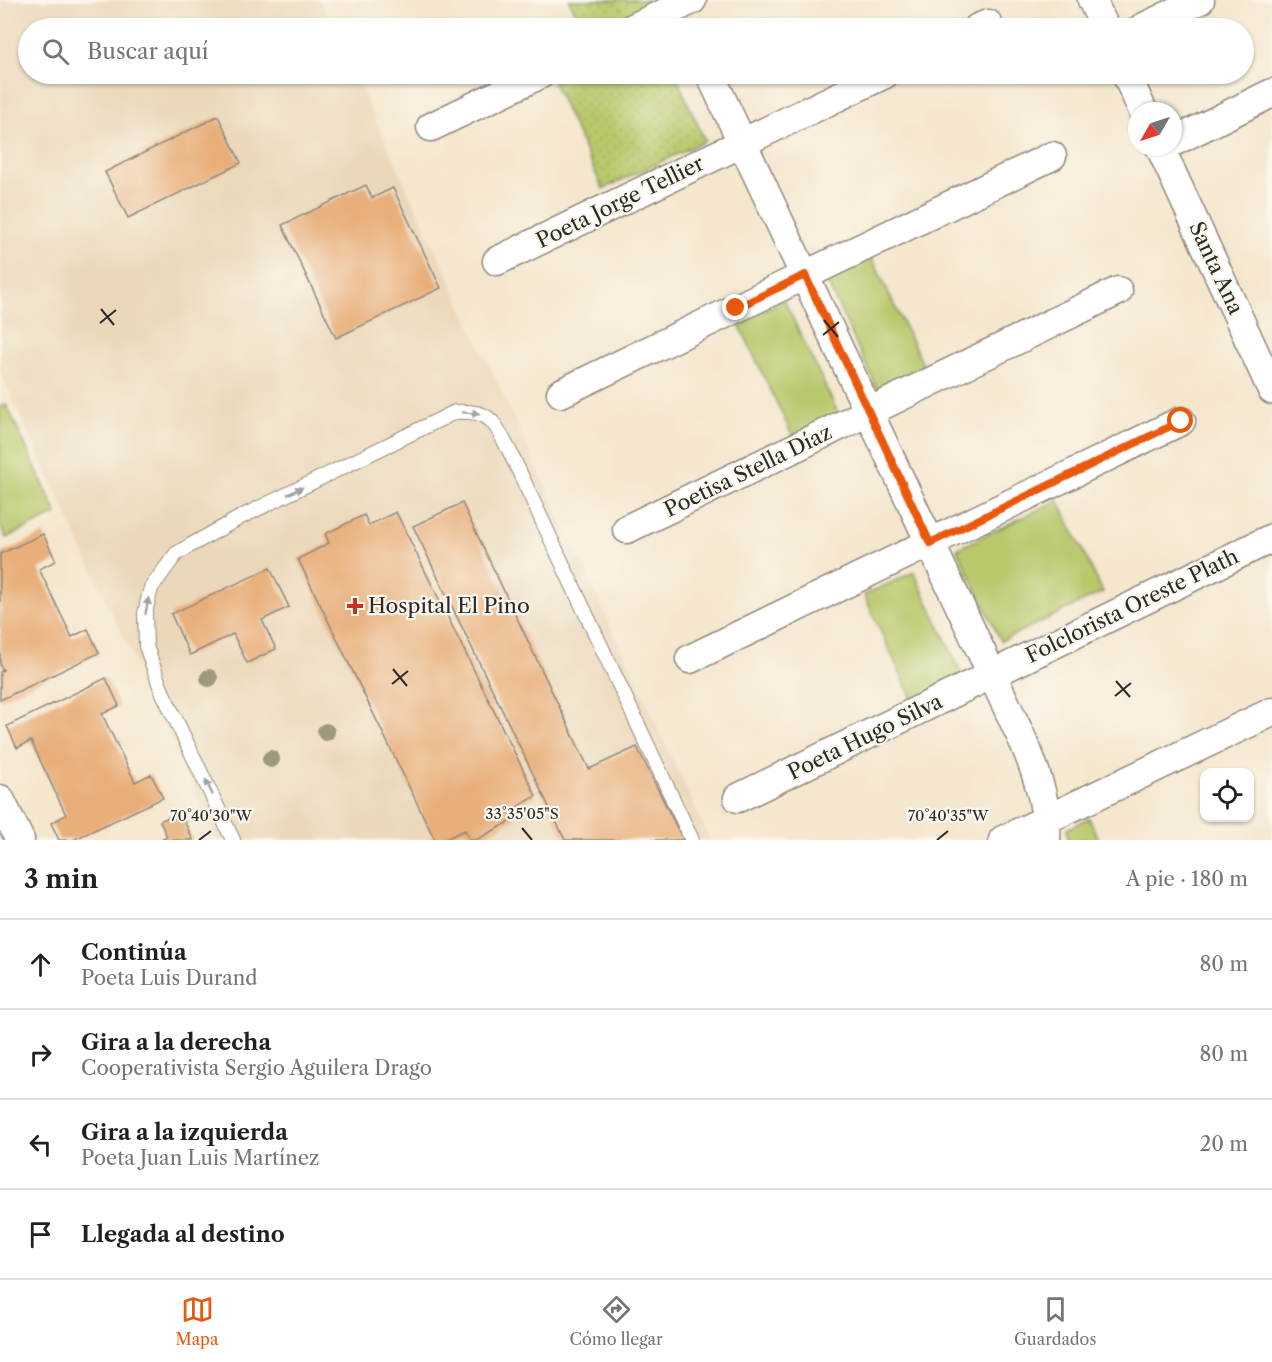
<!DOCTYPE html>
<html lang="es">
<head>
<meta charset="utf-8">
<style>
  body { margin:0; font-family:"Libre Caslon Text",serif; background:#f6f6f6; color:#202124 }
  .controls { position:absolute; right:18px; bottom:18px; display:grid; overflow:hidden; border-radius:12px; box-shadow:0 2px 4px #0004 }
  .controls button { width:54px; height:54px; display:grid; place-items:center; padding:0; border:0; border-bottom:2px solid #e0e0e0; background:#fff; color:#202124; font:30px sans-serif }
  .compass { position:absolute; left:1128px; top:102px; width:54px; height:54px; border-radius:50%; background:#fff; box-shadow:0 2px 4px #0004; rotate:231deg }
  .stop { position:absolute; width:18px; height:18px; margin:-14px; border:4px solid #ea580c; border-radius:50%; background:#fff }
  .stop.end { background:#ea580c; border-color:#fff; box-shadow:0 2px 6px #0008 }
  .list { margin:0; padding:0; list-style:none }
  h2 { display:flex; justify-content:space-between; align-items:center; height:78px; margin:0; padding:0 24px; font-size:26px }
  h2 small { font-size:20px; font-weight:400; color:#757577 }
  .list li { display:grid; grid-template-columns:39px 1fr auto; gap:18px; align-items:center; box-sizing:border-box; height:90px; padding:0 24px; border-top:2px solid #e0e0e0 }
  .list b { display:block; font-size:22px; white-space:nowrap }
  .list p { margin:0; font-size:20px; white-space:nowrap; color:#757577 }
  .list em { font-size:20px; font-style:normal; color:#757577 }
  .icon { flex:none; width:33px; height:33px; fill:none; stroke:currentColor; stroke-width:2; stroke-linecap:round; stroke-linejoin:round }
  .map { position:relative; flex:none; width:1272px; height:840px; overflow:hidden }
  .search { position:absolute; background:#fff; box-shadow:0 2px 4px #0004; left:18px; right:18px; top:18px; height:66px; display:flex; align-items:center; gap:15px; box-sizing:border-box; padding:0 21px; border-radius:33px; color:#757577; font-size:22px }
  .sheet { height:438px; background:#fff }
  nav { display:flex; justify-content:space-around; align-items:center; box-sizing:border-box; height:84px; border-top:2px solid #e0e0e0; background:#fff; font-size:16px; color:#757577 }
  nav a { display:grid; justify-items:center; gap:3px }
  nav .on { color:#ea580c }
  .map>svg:first-child { display:block }
  .built { fill:#ebd8ba }
  .grass { fill:#b8c86b; stroke:#727a4b; stroke-width:1.5 }
  .park { fill:url(#park-dots); stroke:#727a4b; stroke-width:1.5 }
  .building { fill:#e8af7a }
  .lines { fill:none; stroke-linecap:round; stroke-linejoin:round }
  .lane-casing { stroke:#90887c; stroke-width:16 }
  .street-casing { stroke:#90887c; stroke-width:31 }
  .lane { stroke:#fff; stroke-width:14 }
  .street { stroke:#fff; stroke-width:28 }
  .tree { fill:#9d997f }
  .oneway { fill:#a0a0a0 }
  .route { stroke:#ea580c; stroke-width:8 }
  .ticks { fill:none; stroke:#2b2b2b; stroke-width:2 }
  .poi-dot { fill:#c8321e; stroke:#fbf7ec; stroke-width:2 }
  .labels { text-anchor:middle; stroke-width:4.5; stroke-linejoin:round; paint-order:stroke }
  .street-label { font-size:21px; fill:#2b2b2b; stroke:#fbf7ec }
  .poi-label { font-size:21px; fill:#2b2b2b; stroke:#fbf7ec; text-anchor:start }
  .ticks-label { font-size:15px; text-anchor:middle; fill:#2b2b2b; stroke:#fbf7ec; stroke-width:4.5; stroke-linejoin:round; paint-order:stroke }
</style>
</head>
<body>
<div class="map">
<svg width="1272" height="840" viewBox="0 0 1272 840">
  <defs>
    <pattern id="park-dots" width="8" height="8" patternUnits="userSpaceOnUse" patternTransform="scale(1.5)"><rect width="8" height="8" fill="#b8c86b"/><path d="M2 2h.1M6 6h.1" fill="none" stroke="#9eac5d" stroke-width="1.8" stroke-linecap="round"/></pattern>
  </defs>
  <rect width="100%" height="100%" fill="#fbf7ec"/>
  <filter id="ink" filterUnits="userSpaceOnUse"><feTurbulence type="fractalNoise" baseFrequency=".0167" numOctaves="2"/><feDisplacementMap in="SourceGraphic" scale="12" xChannelSelector="R" yChannelSelector="G"/><feConvolveMatrix kernelMatrix="1 2 1 2 8 2 1 2 1" color-interpolation-filters="sRGB"/></filter>
  <filter id="wash" filterUnits="userSpaceOnUse"><feTurbulence type="fractalNoise" baseFrequency=".008" numOctaves="4" result="noise"/><feDisplacementMap in="SourceGraphic" scale="24" xChannelSelector="R" yChannelSelector="G"/><feGaussianBlur stdDeviation="1.35" result="paint"/><feColorMatrix in="noise" values="0 0 0 0 0 0 0 0 0 0 0 0 0 0 0 0 0 1.4 0 .05"/><feComposite in="paint" operator="in"/></filter>
  <g filter="url(#wash)">
    <rect width="100%" height="100%" fill="#f5e6ce"/>
    <path class="built" d="M0 0H320L333 28H28V74H354L710 840H218L0 372Z"/>
    <path class="grass" d="M872 258 924 367 878 390 826 280Z
      M784 300 839 415 793 437 738 322Z
      M6 404 57 514 6 538 0 525V407Z
      M1058 500 1103 592 1001 641 957 549Z
      M914 572 963 677 913 701 864 595Z
      M1089 818 1099 840H1068L1067 829Z"/>
    <path class="park" d="M569 0H647L650 6 603 28H583Z
      M570 74H675L705 141 603 189 553 82Z"/>
    <g id="blocks">
      <path class="building" d="M218 116 241 163 128 218 105 172Z
        M366 185 372 198 393 188 441 288 336 338 282 225Z
        M462 503 589 769 637 747 683 840H565L413 526Z
        M396 512 536 796 512 810 515 819 476 840H470L465 830 443 840H435L298 559 329 543 325 534 364 515 369 525Z
        M43 534 56 561 39 569 72 637 88 629 99 653 0 700V672L3 670 0 664V554Z
        M270 568 289 607 262 620 276 649 247 663 233 634 190 655 171 614Z
        M106 678 119 706 102 714 135 782 151 774 163 798 73 840H59L51 823 66 815 31 741 17 748 7 726Z
        M180 812 193 840H161L167 837 160 821Z"/>
    </g>
  </g>
  <g filter="url(#ink)">
    <use href="#blocks" fill-opacity="0" stroke="#90887c" stroke-width="1.5"/>
    <g class="lines">
      <g class="lane-casing">
        <path id="lane" d="M233 840 161 689 146 646 145 613 151 588 176 554 191 545 241 517 455 412C492 410 493 421 510 452L692 840"/>
      </g>
      <g class="street-casing">
        <path id="street" d="M1092 0 1105 28
          M633 28 692 0
          M978 28 988 24
          M1142 28 1200 0
          M710 74 1025 745C1038 777 1048 806 1046 840
          M1126 74 1143 111
          M431 127 541 74
          M1173 142 1272 93
          M1160 147 1272 390
          M497 261 885 74
          M561 393 1052 156
          M627 529 1118 291
          M690 659 1181 421
          M738 798 1272 538
          M0 799 20 840
          M1003 840 1272 712"/>
      </g>
      <use href="#lane" class="lane"/>
      <use href="#street" class="street"/>
    </g>
    <g class="tree">
      <circle cx="209" cy="678" r="9"/>
      <circle cx="326" cy="732" r="9"/>
      <circle cx="271" cy="759" r="9"/>
    </g>
    <defs><path id="oneway-solid" d="M-6-.8H1V-3.2L6.5 0L1 3.2V.8H-6Z" transform="scale(1.5)"/></defs>
    <g class="oneway">
      <use href="#oneway-solid" transform="translate(471 413) rotate(4)"/>
      <use href="#oneway-solid" transform="translate(295 491) rotate(-26)"/>
      <use href="#oneway-solid" transform="translate(147 606) rotate(-79)"/>
      <use href="#oneway-solid" transform="translate(209 787) rotate(-115)"/>
    </g>
  </g>
  <g class="lines" filter="url(#ink)">
    <path class="route" d="M736 308 805 275 930 543 1181 421"/>
  </g>
  <path class="ticks" d="M101 309 114 325M824 320 838 337M100 323 116 310M823 335 839 322M393 669 407 686M1116 681 1130 697M392 684 408 671M1115 696 1131 683M522 828 532 840M199 840 211 831M937 840 948 831"/>
  <path class="poi-dot" d="M352 597h6v6h6v6h-6v6h-6v-6h-6v-6h6z"/>
  <g class="labels">
    <g class="street-label">
      <text transform="translate(620 202) rotate(-26)" y="7">Poeta Jorge Tellier</text>
      <text transform="translate(1216 268) rotate(65)" y="7">Santa Ana</text>
      <text transform="translate(748 471) rotate(-26)" y="7">Poetisa Stella Díaz</text>
      <text transform="translate(1132 606) rotate(-26)" y="7">Folclorista Oreste Plath</text>
      <text transform="translate(865 737) rotate(-26)" y="7">Poeta Hugo Silva</text>
    </g>
    <g class="poi-label">
      <text x="368" y="613">Hospital El Pino</text>
    </g>
  </g>
  <g class="ticks-label">
    <text x="522" y="819">33°35'05"S</text>
    <text x="211" y="821">70°40'30"W</text>
    <text x="948" y="821">70°40'35"W</text>
  </g>
</svg>
<div class="controls">
<button><svg class="icon" aria-label="locate" viewBox="0 0 24 24"><circle cx="12" cy="12" r="6"/><path d="M12 2v4M12 18v4M2 12h4M18 12h4"/></svg></button>
</div>
<svg class="compass" viewBox="-18 -18 36 36"><path d="M0-13l5 13h-10z" fill="#e53935"/><path d="M0 13l5-13h-10z" fill="#757577"/></svg>
<div class="stop" style="left:1181px;top:421px"></div>
<div class="stop end" style="left:736px;top:308px"></div>
<div class="search"><svg class="icon" aria-label="search" viewBox="0 0 24 24"><circle cx="10" cy="10" r="6"/><path d="M15 15l6 6"/></svg>Buscar aquí</div>
</div>
<section class="sheet">
<h2>3 min<small>A pie · 180 m</small></h2>
<ul class="list">
<li><svg class="icon" aria-label="ahead" viewBox="0 0 24 24"><path d="M12 20V5M6 11l6-6 6 6"/></svg><div><b>Continúa</b><p>Poeta Luis Durand</p></div><em>80 m</em></li>
<li><svg class="icon" aria-label="right" viewBox="0 0 24 24"><path d="M7 20v-9h11M14 6l5 5-5 5"/></svg><div><b>Gira a la derecha</b><p>Cooperativista Sergio Aguilera Drago</p></div><em>80 m</em></li>
<li><svg class="icon" aria-label="left" viewBox="0 0 24 24"><path d="M17 20v-9H6M10 6l-5 5 5 5"/></svg><div><b>Gira a la izquierda</b><p>Poeta Juan Luis Martínez</p></div><em>20 m</em></li>
<li><svg class="icon" aria-label="arrive" viewBox="0 0 24 24"><path d="M6 21V4h12l-3 4 3 4H6"/></svg><div><b>Llegada al destino</b></div></li>
</ul>
</section>
<nav>
<a class="on"><svg class="icon" aria-label="map" viewBox="0 0 24 24"><path d="M3 6l6-2 6 2 6-2v14l-6 2-6-2-6 2zM9 4v14M15 6v14"/></svg>Mapa</a>
<a><svg class="icon" aria-label="directions" viewBox="0 0 24 24"><path d="M12 3l9 9-9 9-9-9zM9 14v-3h6M13 9l2 2-2 2"/></svg>Cómo llegar</a>
<a><svg class="icon" aria-label="saved" viewBox="0 0 24 24"><path d="M7 4h10v16l-5-4-5 4z"/></svg>Guardados</a>
</nav>
</body>
</html>
